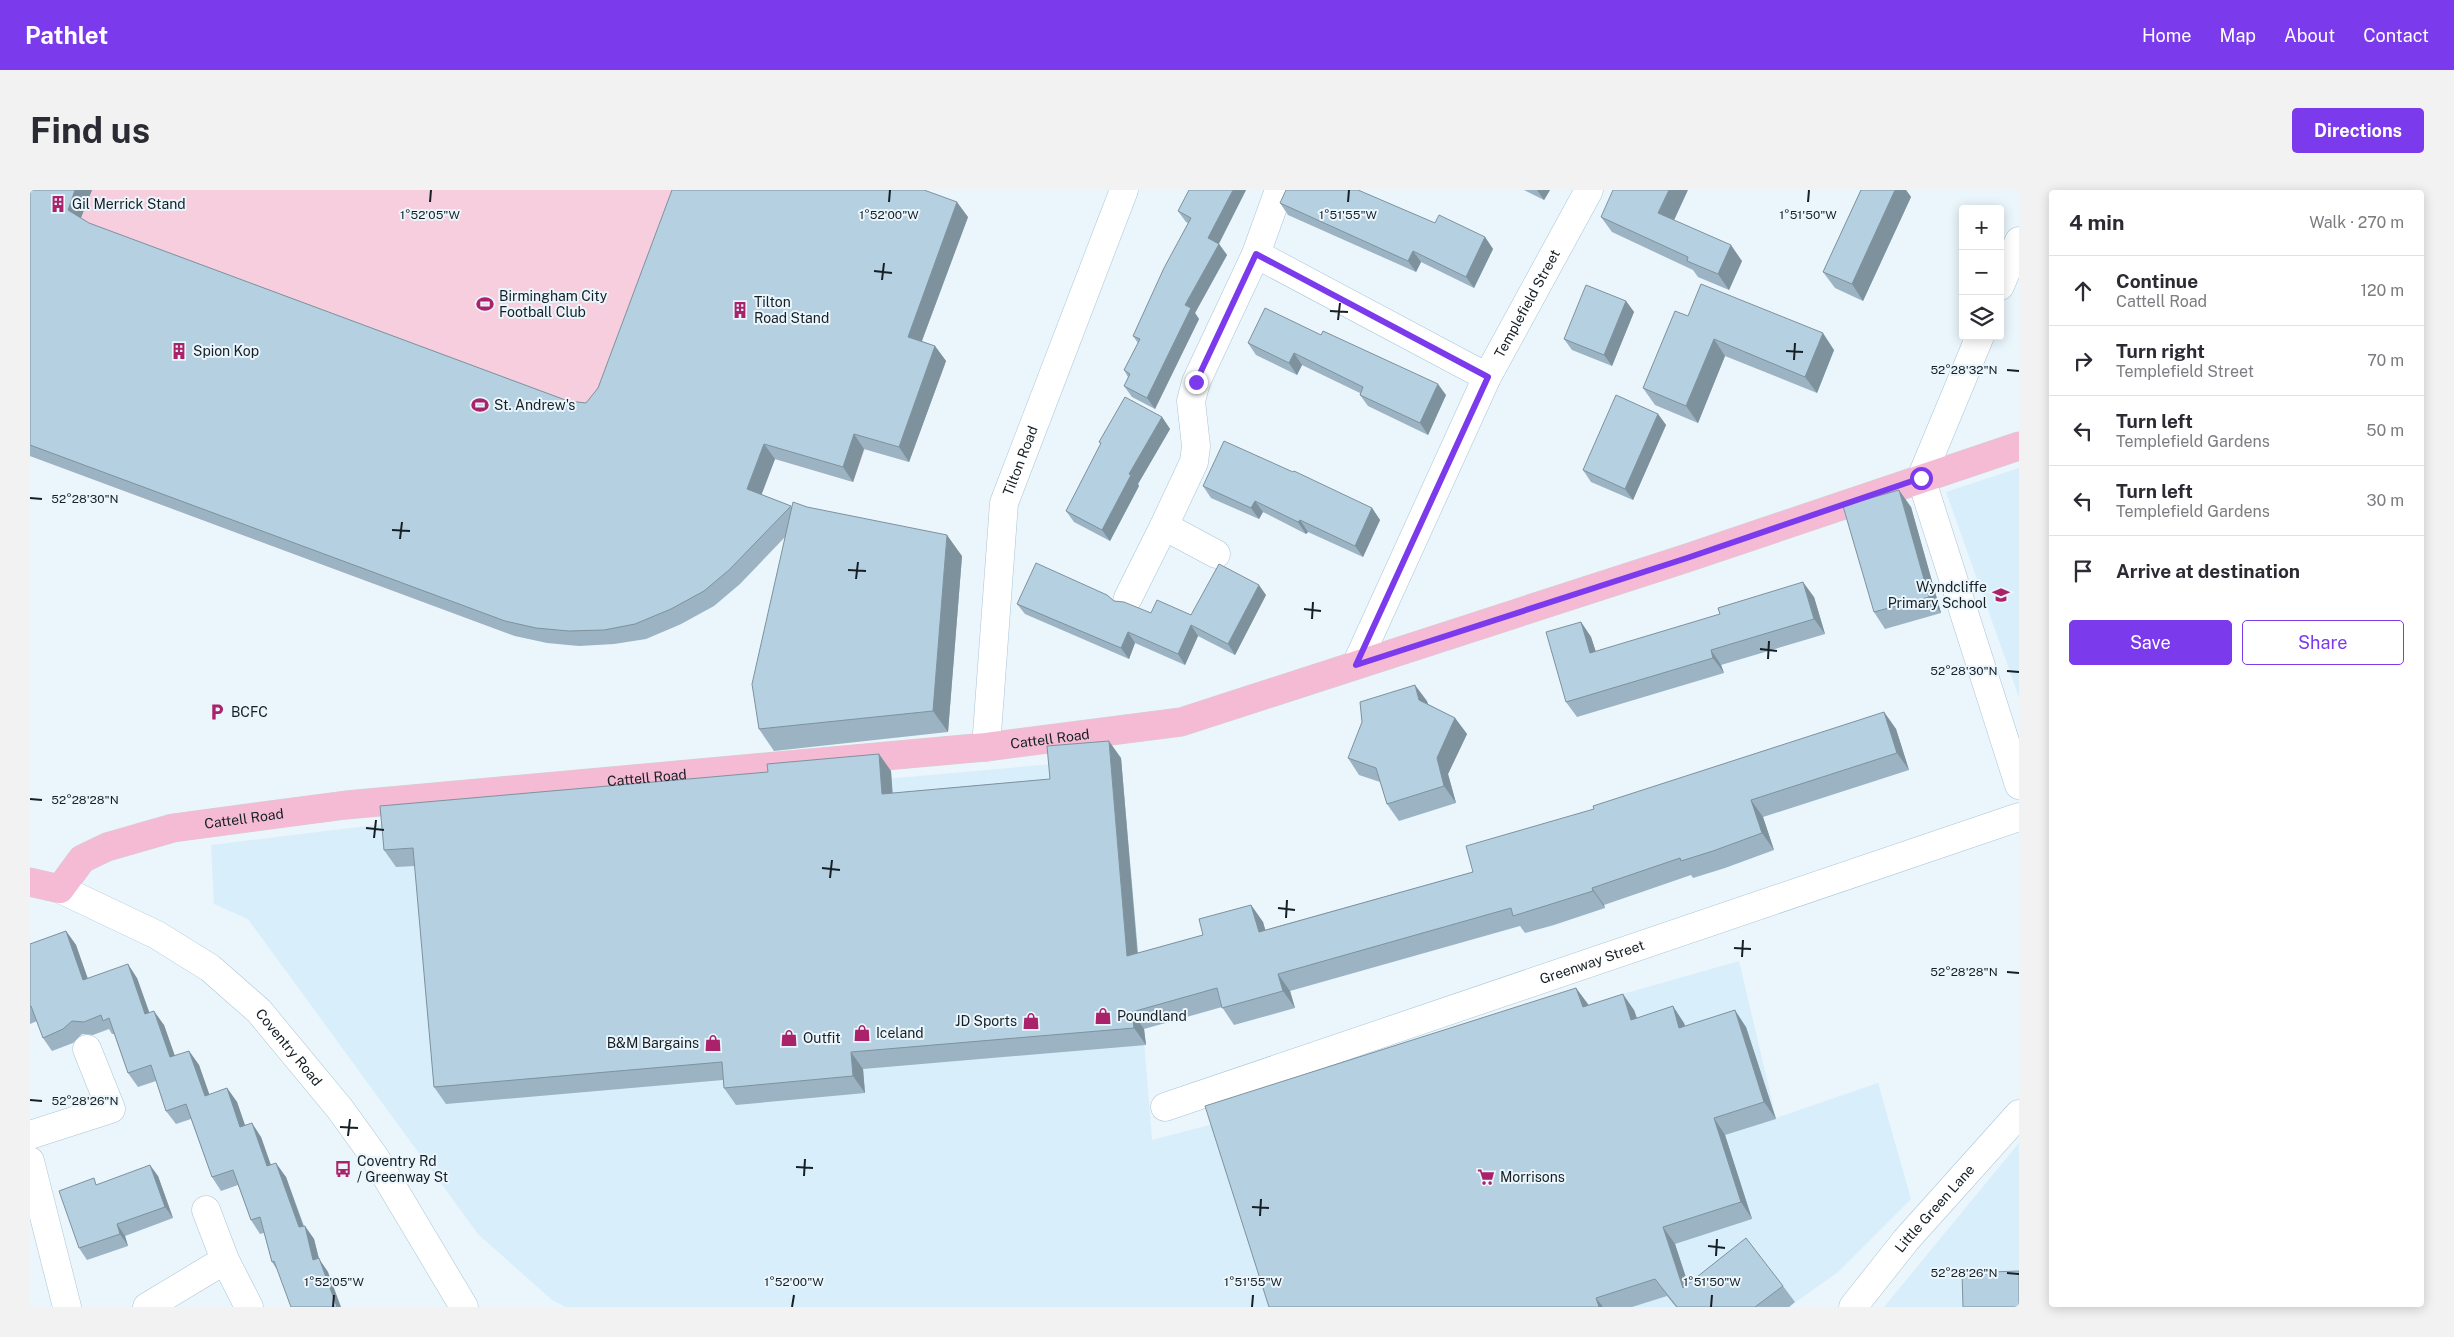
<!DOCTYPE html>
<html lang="en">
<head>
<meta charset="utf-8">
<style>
  body { margin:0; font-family:"Public Sans",sans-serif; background:#f2f2f3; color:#2b2b33 }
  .controls { position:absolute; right:15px; top:15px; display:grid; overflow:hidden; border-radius:5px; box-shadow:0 2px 12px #0003 }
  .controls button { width:45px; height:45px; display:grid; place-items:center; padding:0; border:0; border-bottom:1px solid #e1e1e2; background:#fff; color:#2b2b33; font:25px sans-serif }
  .stop { position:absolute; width:15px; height:15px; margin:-11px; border:4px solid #7c3aed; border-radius:50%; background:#fff }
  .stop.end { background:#7c3aed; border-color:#fff; box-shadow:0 1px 5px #0008 }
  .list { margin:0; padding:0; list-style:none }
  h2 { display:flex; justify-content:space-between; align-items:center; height:65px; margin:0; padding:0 20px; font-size:21px }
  h2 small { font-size:16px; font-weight:400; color:#7c7c81 }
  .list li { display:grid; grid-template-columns:32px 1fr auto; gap:15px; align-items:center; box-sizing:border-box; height:70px; padding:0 20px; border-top:1px solid #e1e1e2 }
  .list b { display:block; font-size:19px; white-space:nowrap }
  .list p { margin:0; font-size:16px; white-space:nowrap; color:#7c7c81 }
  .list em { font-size:16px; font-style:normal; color:#7c7c81 }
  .actions { display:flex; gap:10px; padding:15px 20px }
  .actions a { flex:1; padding:11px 0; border:1px solid #7c3aed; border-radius:5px; text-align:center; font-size:18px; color:#7c3aed }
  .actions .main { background:#7c3aed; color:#fff }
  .icon { flex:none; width:28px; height:28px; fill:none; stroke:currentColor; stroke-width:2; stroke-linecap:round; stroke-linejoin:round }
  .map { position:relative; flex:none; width:1989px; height:1117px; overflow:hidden; border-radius:5px }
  header { display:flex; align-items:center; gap:30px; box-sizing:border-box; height:70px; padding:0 25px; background:#7c3aed; color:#fff }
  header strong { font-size:24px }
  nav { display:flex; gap:28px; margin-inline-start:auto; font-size:18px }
  .intro { display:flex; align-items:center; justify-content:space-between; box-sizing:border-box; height:120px; padding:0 30px }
  h1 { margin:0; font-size:35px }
  .button { padding:12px 22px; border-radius:5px; background:#7c3aed; color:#fff; font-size:18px; font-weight:700 }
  main { display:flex; gap:30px; padding:0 30px }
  aside { flex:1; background:#fff; border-radius:5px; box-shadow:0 2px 12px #0003 }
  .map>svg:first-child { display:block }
  .built { fill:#d8eefb }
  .green { fill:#f7cedd }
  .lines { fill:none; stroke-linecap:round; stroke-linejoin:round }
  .minor-casing { stroke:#a9c6d6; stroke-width:29 }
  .major-casing { stroke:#d0d2d3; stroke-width:29 }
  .minor { stroke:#fff; stroke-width:28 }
  .major { stroke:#f6bbd4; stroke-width:28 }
  .wall { fill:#9bb3c2 }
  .shaded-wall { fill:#7e929e }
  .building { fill:#b4d0e1; stroke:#7e929e }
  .route { stroke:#7c3aed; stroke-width:6 }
  .ticks { fill:none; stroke:#151f25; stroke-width:2 }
  .labels { text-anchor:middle; stroke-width:4; stroke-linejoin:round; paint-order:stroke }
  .poi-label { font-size:14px; fill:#151f25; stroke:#eaf5fc; text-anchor:start }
  .street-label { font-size:14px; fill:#151f25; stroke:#eaf5fc }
  .ticks-label { font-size:12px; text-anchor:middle; fill:#151f25; stroke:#eaf5fc; stroke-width:4; stroke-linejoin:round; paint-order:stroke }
</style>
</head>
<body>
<header>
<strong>Pathlet</strong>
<nav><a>Home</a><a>Map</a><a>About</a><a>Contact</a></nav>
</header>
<div class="intro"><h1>Find us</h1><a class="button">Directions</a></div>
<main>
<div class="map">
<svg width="1989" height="1117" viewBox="0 0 1989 1117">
  <rect width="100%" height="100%" fill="#eaf5fc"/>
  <path class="built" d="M1989 278V507L1916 302Z
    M1091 568 1122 950 1187 933 1558 814 1709 771 1746 928 1848 893 1881 1009 1808 1082 1759 1117H536L522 1110 448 1044 218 729 184 714 181 655 362 633Z
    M1989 953V1117H1854Z"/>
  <path class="green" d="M0 0H886L883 7 938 27 888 161 916 171 879 272 835 259 823 292 745 269 728 314V375C656 450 586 468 485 446L0 266Z"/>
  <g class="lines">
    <g class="minor-casing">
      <g id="minor">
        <path d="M1226 64 1457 187"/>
        <path d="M1970 96 1989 51"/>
        <path d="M1950 146 1891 288 1989 595"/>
        <path d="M1134 336 1164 272 1166 256 1161 211 1166 192 1226 64 1249 0"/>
        <path d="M1098 408 1134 336 1186 364"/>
        <path id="s1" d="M1326 475 1457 187 1559 0"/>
        <path id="s2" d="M956 557 974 313 1094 0"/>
        <path id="s3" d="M30 699 127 745 180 778 229 821 310 919 344 966 434 1117"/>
        <path id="s4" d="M1135 917 1989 627"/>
        <path d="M0 945 81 919 57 859"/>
        <path d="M0 971 37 1117"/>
        <path d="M195 1070 219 1117"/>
        <path d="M117 1117 195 1070 176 1020"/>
        <path id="s5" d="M1823 1117 1876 1050 1989 924"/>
      </g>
    </g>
    <g class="major-casing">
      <g id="major">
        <path id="s6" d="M0 692 30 699 52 669 77 657 143 638 316 615 956 557 1151 532 1657 368 1989 256"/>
      </g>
    </g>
    <use href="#minor" class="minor"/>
    <use href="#major" class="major"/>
  </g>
  <path class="wall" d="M0 0H62L51 28 59 33 538 211 556 213 938 27 892 151 905 156 916 171 879 272 834 259 823 292 745 269 731 304 761 316 762 317H777L932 366 918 542 744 561 729 539 755 347 710 394 684 416 651 434 616 449 584 454 549 456 517 453 485 446 0 266Z
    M1216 0 1189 54 1197 65 1165 123 1169 129 1125 219 1102 207 1094 196 1098 187 1094 180 1108 153 1103 146 1158 33 1156 32 1148 21Z
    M1494 0H1520L1514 10Z
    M1831 0H1876L1881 7 1833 111 1805 98 1793 82Z
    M1250 13 1405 33 1455 47 1463 59 1444 98 1391 72 1386 82 1258 25Z
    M1571 27 1644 30 1712 71 1699 100 1668 87 1663 80 1582 42Z
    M1596 111 1604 122 1582 176 1542 160 1534 149Z
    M1658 126 1804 160 1787 203 1695 166 1668 233 1625 215 1613 198Z
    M1291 145 1416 205 1398 245 1338 216 1330 205V203L1272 175 1267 185 1226 165 1218 153Z
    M1628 224 1636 235 1603 310 1561 292 1553 280Z
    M1132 227 1140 239 1108 294 1109 296 1080 351 1044 332 1036 321 1071 254 1069 252Z
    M1173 296 1342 318 1350 330 1333 367 1278 342 1276 344 1233 322 1229 329 1181 308Z
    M1881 317 1911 423 1855 439 1844 422Z
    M1236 405 1205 465 1168 446 1155 475 1105 453 1099 469 995 424 987 414 1084 411 1121 423 1161 425Z
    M1784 407 1795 444 1691 475 1694 483 1547 527 1536 512 1551 432 1561 447 1566 462Z
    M1397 511 1398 514 1425 528 1437 544 1418 584 1426 613 1369 631 1357 614 1350 592 1329 585 1318 568Z
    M1854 522 1866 539 1879 580 1733 627 1744 660 1695 678 1663 688 1661 685 1574 715 1575 718 1524 735 1495 743 1490 736 1260 801 1265 818 1204 835 1192 817 1114 839 1116 855 833 879 835 903 706 915 694 898 693 890 416 914 404 897 385 676 366 677 354 660 738 582 849 564 861 581 862 603 1020 589 1091 568 1108 763 1173 745 1221 715 1233 732 1235 740 1443 682 1564 619Z
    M36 741 46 755 57 788H107L119 823 134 835 145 866 159 861 169 875 179 905 197 898 207 912 215 935 231 947 241 975 256 987 274 1036 284 1049 289 1069 298 1082 246 1078 242 1072 234 1043 230 1044 221 1030 208 995 191 1001 182 987 161 929 146 934 136 921 126 891 108 897 98 883 84 844H82L79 839 63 845 52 844 43 853 22 861 13 848 7 831 0 834V754Z
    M1546 798 1558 815 1604 820 1607 828 1654 833 1655 836 1716 837 1746 929 1695 945 1722 1029 1645 1054 1658 1094 1753 1096 1765 1112 1759 1117H1646L1637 1106 1602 1117H1239Z
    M128 986 143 1028 95 1046 98 1056 57 1070 49 1058 67 994Z"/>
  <path class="shaded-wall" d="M45 0H62L48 35 38 20Z
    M1203 0H1216L1186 59 1178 48Z
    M1507 0H1520L1514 10Z
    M1639 0H1658L1640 39 1628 23Z
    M1865 0H1876L1881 7 1833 111 1822 94Z
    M927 12 938 27 888 161 878 147Z
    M1455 47 1463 59 1444 98 1436 87Z
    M1189 54 1197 65 1165 123 1169 129 1125 219 1117 208 1155 115Z
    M1701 55 1712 71 1699 100 1688 84Z
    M1383 61 1391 72 1386 82 1378 71Z
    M1596 111 1604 122 1582 176 1574 165Z
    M1793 143 1804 160 1787 203 1775 187Z
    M1684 149 1695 166 1668 233 1656 216Z
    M905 156 916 171 879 272 869 257Z
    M1264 163 1272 175 1267 185 1259 173Z
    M1408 194 1416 205 1398 245 1390 233Z
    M1628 224 1636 235 1603 310 1595 299Z
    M1132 227 1140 239 1108 294 1109 296 1080 351 1072 340 1099 284Z
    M824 244 834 259 823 292 813 277Z
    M734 254 745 269 728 314 717 299Z
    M1869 300 1881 317 1911 423 1899 407Z
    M1225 311 1233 322 1229 329 1221 318Z
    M1342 318 1350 330 1333 367 1325 356Z
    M1270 330 1278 342 1276 344 1268 332Z
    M917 345 932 366 918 542 903 521Z
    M1773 392 1784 407 1795 444 1784 429Z
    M1229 395 1236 405 1205 465 1198 454Z
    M1551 432 1561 447 1571 478 1560 463Z
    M1161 435 1168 446 1155 475 1148 464Z
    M1098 442 1105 453 1099 469 1091 458Z
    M1681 460 1691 475 1694 483 1683 468Z
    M1385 495 1397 511 1401 527 1389 510Z
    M1854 522 1866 539 1879 580 1867 563Z
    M1425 528 1437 544 1418 584 1426 613 1414 596 1407 568Z
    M1079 551 1091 568 1109 783 1097 766Z
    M849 564 861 581 864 621 852 604Z
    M1721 610 1733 627 1744 660 1732 643Z
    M1562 698 1574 715 1575 718 1563 701Z
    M1221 715 1233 732 1241 759 1229 742Z
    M36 741 46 755 63 803 53 790Z
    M98 774 107 788 125 838 115 824Z
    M1248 784 1260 801 1265 818 1253 801Z
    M1546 798 1558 814 1564 834 1553 817Z
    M1593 804 1604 820 1613 847 1601 830Z
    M1643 816 1654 833 1661 855 1649 838Z
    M1705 820 1716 837 1746 929 1734 912Z
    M124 821 134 835 150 881 140 867Z
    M1102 822 1114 839 1116 855 1104 838Z
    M159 861 169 875 185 920 175 906Z
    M821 862 833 879 835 903 823 886Z
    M197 898 207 912 220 950 210 937Z
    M1684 928 1695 945 1722 1029 1711 1012Z
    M222 933 231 947 246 990 237 976Z
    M246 973 256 987 277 1047 275 1036 284 1049 289 1069 298 1082 311 1117H307L283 1070 269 1037Z
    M120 975 128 986 143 1028 135 1017Z
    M87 1034 95 1046 98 1056 90 1044Z
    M1633 1037 1645 1054 1665 1115 1653 1098Z
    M1566 1108 1573 1117H1569Z"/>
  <path class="building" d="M0 0H45L38 20 59 33 538 211 556 213 568 198 642 0H894L927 12 878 147 905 156 869 257 824 244 813 277 734 254 717 299 761 316 699 380 674 401 641 419 605 434 574 440 539 441 506 438 475 431 0 255Z
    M1159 0H1203L1178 48 1189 54 1155 115 1161 118 1117 208 1094 196 1100 184 1094 180 1110 149 1103 146 1134 78 1161 28 1148 21Z
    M1256 0H1328L1405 33 1409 25 1455 47 1436 87 1383 61 1378 71 1250 13Z
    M1583 0H1639L1628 23 1701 55 1688 84 1657 71 1658 67 1571 27Z
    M1831 0H1865L1822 94 1793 82Z
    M1671 94 1793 143 1775 187 1684 149 1656 216 1613 198 1645 121 1658 126Z
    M1556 95 1596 111 1574 165 1534 149Z
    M1235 118 1291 145 1293 141 1408 194 1390 233 1330 205 1333 197 1264 163 1259 173 1218 153Z
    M1586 205 1628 224 1595 299 1553 280Z
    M1095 207 1132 227 1099 284 1101 285 1072 340 1036 321 1071 253 1069 252Z
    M1194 251 1263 282 1264 281 1342 318 1325 356 1270 330 1268 332 1225 311 1221 318 1173 296Z
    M1869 300 1899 407 1844 422 1813 316Z
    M763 312 777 317 917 345 903 521 729 539 722 494Z
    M1006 373 1077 405 1084 411 1094 412 1121 423 1127 410 1161 425 1189 374 1229 395 1198 454 1161 435 1148 464 1098 442 1091 458 987 414Z
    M1773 392 1784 429 1681 460 1683 468 1536 512 1516 442 1551 432 1560 463 1690 424 1688 418Z
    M1385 495 1389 510 1425 528 1407 568 1414 596 1357 614 1346 578 1318 568 1332 532 1330 512Z
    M1854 522 1867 563 1721 610 1732 643 1683 661 1651 671 1650 668 1562 698 1563 701 1483 726 1481 718 1248 784 1253 801 1192 818 1187 798 1102 822 1104 838 821 862 823 886 694 898 692 872 404 897 383 658 354 660 350 616 738 582 737 574 849 564 852 604 1020 589 1017 556 1079 551 1097 766 1173 745 1169 729 1221 715 1229 742 1443 682 1436 656 1564 619 1563 616Z
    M36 741 53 790 98 774 115 824 124 821 140 867 159 861 175 906 197 898 210 937 222 933 237 976 246 973 269 1037 275 1036 283 1070 289 1068 307 1117H261L244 1071 242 1072 230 1027 221 1030 203 980 182 987 156 914 136 921 121 875 98 883 79 828 73 831 71 825 54 832 42 831 33 839 13 848 1 816 0 817V754Z
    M1546 798 1553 817 1593 804 1601 830 1643 816 1649 838 1705 820 1734 912 1684 928 1711 1012 1633 1037 1653 1098 1716 1048 1753 1096 1725 1117H1647L1625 1089 1566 1108 1569 1117H1239L1175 916Z
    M120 975 135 1017 87 1034 90 1044 49 1058 29 1001 64 988 66 995Z
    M1989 1081V1117H1933L1932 1083Z"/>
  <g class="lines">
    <path class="route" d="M1166 192 1226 64 1458 187 1326 475 1657 368 1891 288"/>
  </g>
  <path class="ticks" d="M400 12 401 0M859 12 860 0M1318 12 1319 0M1778 12 1779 0M844 81 862 83M852 90 854 73M1300 121 1318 122M1308 130 1310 113M1756 161 1773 162M1764 170 1765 153M1977 180 1989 181M0 308 12 309M362 340 380 341M370 349 372 332M818 380 836 381M826 389 828 372M1274 419 1291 421M1282 429 1283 412M1730 459 1747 461M1738 469 1739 451M1977 481 1989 482M0 609 12 610M336 638 354 640M344 648 346 630M792 678 810 680M800 688 802 670M1248 718 1265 720M1256 728 1257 710M1704 758 1721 759M1712 767 1713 750M1977 782 1989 783M0 910 12 911M310 937 328 938M318 946 320 929M766 977 783 978M774 986 775 969M1222 1017 1239 1018M1230 1026 1231 1009M1678 1056 1695 1058M1686 1066 1687 1049M1977 1083 1989 1084M303 1117 304 1105M762 1117 764 1105M1222 1117 1223 1105M1681 1117 1682 1105"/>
  <defs>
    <g id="building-bare" transform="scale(1.35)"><path d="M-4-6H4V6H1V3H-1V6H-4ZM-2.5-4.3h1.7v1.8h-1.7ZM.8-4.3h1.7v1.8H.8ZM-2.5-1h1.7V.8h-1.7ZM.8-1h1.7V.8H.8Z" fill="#aa236a" stroke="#eaf5fc" stroke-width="2.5" paint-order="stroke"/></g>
    <g id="stadium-bare" transform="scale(1.35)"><path d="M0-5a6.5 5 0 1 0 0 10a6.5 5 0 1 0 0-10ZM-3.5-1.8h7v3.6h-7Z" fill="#aa236a" stroke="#eaf5fc" stroke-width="2.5" paint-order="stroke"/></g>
    <g id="school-bare" transform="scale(1.35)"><path d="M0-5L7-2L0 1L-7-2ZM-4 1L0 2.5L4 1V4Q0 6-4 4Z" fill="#aa236a" stroke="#eaf5fc" stroke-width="2.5" paint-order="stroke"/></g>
    <g id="parking-bare" transform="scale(1.35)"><path d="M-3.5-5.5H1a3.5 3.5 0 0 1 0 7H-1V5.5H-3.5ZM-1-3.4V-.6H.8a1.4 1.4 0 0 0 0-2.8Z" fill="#aa236a" stroke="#eaf5fc" stroke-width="2.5" paint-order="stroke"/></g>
    <g id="shop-bare" transform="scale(1.35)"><path d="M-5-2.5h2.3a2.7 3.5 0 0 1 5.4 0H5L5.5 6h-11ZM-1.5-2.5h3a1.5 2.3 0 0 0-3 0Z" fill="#aa236a" stroke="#eaf5fc" stroke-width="2.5" paint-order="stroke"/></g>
    <g id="bus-bare" transform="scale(1.35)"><path d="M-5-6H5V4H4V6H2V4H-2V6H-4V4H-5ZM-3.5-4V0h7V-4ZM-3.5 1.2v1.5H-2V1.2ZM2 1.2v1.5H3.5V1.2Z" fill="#aa236a" stroke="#eaf5fc" stroke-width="2.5" paint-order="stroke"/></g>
    <g id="supermarket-bare" transform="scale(1.35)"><path d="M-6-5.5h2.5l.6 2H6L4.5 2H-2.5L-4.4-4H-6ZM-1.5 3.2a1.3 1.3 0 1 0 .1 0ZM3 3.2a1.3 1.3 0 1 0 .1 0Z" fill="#aa236a" stroke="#eaf5fc" stroke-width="2.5" paint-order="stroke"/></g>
  </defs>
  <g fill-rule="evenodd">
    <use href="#building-bare" x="28" y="14"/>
    <use href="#stadium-bare" x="455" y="114"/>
    <use href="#building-bare" x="710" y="120"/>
    <use href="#building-bare" x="149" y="161"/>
    <use href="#stadium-bare" x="450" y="215"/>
    <use href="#school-bare" x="1971" y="405"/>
    <use href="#parking-bare" x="187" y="522"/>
    <use href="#shop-bare" x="1073" y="826"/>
    <use href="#shop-bare" x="1001" y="831"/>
    <use href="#shop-bare" x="832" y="843"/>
    <use href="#shop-bare" x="759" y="848"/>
    <use href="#shop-bare" x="683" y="853"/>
    <use href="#bus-bare" x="313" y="979"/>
    <use href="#supermarket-bare" x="1456" y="987"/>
  </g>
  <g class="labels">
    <g class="poi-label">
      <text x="42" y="19">Gil Merrick Stand</text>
      <text x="469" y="111">Birmingham City<tspan x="469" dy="16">Football Club</tspan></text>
      <text x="724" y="117">Tilton<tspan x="724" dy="16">Road Stand</tspan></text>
      <text x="163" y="166">Spion Kop</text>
      <text x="464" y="220">St. Andrew's</text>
      <text x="1957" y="402" text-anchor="end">Wyndcliffe<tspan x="1957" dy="16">Primary School</tspan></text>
      <text x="201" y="527">BCFC</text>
      <text x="1087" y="831">Poundland</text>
      <text x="987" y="836" text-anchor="end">JD Sports</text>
      <text x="846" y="848">Iceland</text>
      <text x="773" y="853">Outfit</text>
      <text x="669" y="858" text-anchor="end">B&amp;M Bargains</text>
      <text x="327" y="976">Coventry Rd<tspan x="327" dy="16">/ Greenway St</tspan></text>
      <text x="1470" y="992">Morrisons</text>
    </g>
    <g class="street-label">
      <text dy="5" stroke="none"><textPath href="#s1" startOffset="400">Templefield Street</textPath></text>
      <text dy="5" stroke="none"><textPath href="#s2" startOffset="290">Tilton Road</textPath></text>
      <text dy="5" stroke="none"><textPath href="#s6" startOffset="1046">Cattell Road</textPath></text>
      <text dy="5" stroke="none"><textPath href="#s6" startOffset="641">Cattell Road</textPath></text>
      <text dy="5" stroke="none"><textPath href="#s6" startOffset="236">Cattell Road</textPath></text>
      <text dy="5" stroke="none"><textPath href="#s4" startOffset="451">Greenway Street</textPath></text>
      <text dy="5" stroke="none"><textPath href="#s3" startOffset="282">Coventry Road</textPath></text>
      <text dy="5" stroke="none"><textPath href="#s5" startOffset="128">Little Green Lane</textPath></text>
    </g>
  </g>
  <g class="ticks-label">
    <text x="400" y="29">1°52'05"W</text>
    <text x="859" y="29">1°52'00"W</text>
    <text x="1318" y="29">1°51'55"W</text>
    <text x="1778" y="29">1°51'50"W</text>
    <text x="1934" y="184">52°28'32"N</text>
    <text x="55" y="313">52°28'30"N</text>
    <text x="1934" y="485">52°28'30"N</text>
    <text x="55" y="614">52°28'28"N</text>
    <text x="1934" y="786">52°28'28"N</text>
    <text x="55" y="915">52°28'26"N</text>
    <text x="1934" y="1087">52°28'26"N</text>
    <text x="304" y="1096">1°52'05"W</text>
    <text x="764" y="1096">1°52'00"W</text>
    <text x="1223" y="1096">1°51'55"W</text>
    <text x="1682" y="1096">1°51'50"W</text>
  </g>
</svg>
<div class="controls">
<button>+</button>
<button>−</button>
<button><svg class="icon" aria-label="layers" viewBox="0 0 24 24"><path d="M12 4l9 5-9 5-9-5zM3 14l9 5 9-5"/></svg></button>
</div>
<div class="stop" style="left:1891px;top:288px"></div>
<div class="stop end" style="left:1166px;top:192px"></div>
</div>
<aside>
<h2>4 min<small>Walk · 270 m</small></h2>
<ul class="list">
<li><svg class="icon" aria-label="ahead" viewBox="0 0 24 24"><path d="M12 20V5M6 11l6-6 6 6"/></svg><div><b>Continue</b><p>Cattell Road</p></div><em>120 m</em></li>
<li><svg class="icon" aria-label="right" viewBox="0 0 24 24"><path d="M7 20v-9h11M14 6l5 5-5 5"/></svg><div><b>Turn right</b><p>Templefield Street</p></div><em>70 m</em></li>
<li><svg class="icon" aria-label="left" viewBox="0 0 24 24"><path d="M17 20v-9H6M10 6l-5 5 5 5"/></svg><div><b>Turn left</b><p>Templefield Gardens</p></div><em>50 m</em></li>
<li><svg class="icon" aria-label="left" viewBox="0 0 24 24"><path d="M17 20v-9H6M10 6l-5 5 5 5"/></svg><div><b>Turn left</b><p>Templefield Gardens</p></div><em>30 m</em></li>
<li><svg class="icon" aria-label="arrive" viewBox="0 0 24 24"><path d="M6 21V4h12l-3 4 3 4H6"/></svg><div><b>Arrive at destination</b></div></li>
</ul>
<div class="actions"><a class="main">Save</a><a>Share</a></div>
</aside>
</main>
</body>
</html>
